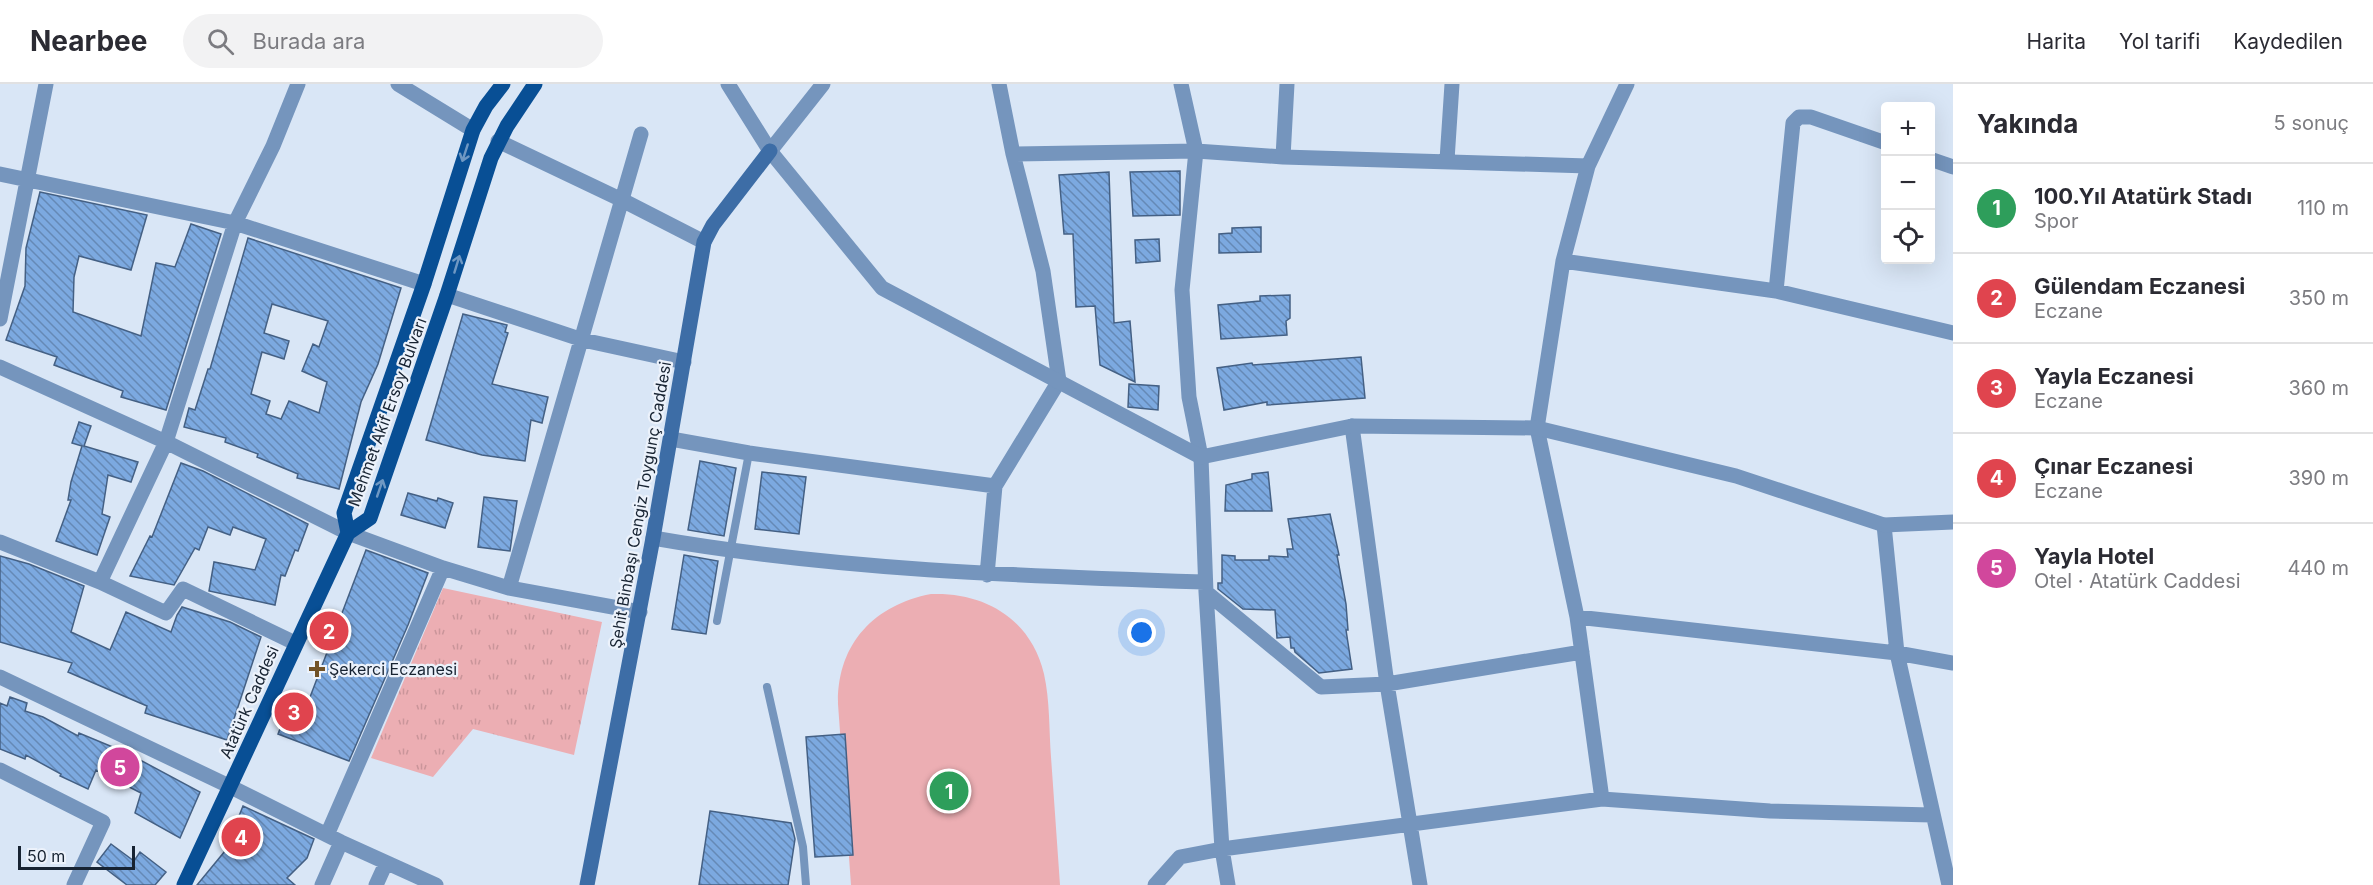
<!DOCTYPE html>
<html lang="tr">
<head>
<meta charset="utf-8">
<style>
  body { margin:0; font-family:Inter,sans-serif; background:#f2f2f3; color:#2b2b33 }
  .controls { position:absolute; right:18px; top:18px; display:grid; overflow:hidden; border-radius:6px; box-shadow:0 6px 24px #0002 }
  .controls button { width:54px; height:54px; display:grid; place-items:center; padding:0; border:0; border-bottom:2px solid #e1e1e2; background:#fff; color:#2b2b33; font:30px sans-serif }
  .scale { position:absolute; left:18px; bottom:15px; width:117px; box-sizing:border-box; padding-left:6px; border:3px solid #172332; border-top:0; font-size:16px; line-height:21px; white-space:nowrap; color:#172332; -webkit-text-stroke:4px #ecf2fb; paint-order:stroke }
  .you { position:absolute; left:1142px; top:549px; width:21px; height:21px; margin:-15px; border:4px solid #fff; border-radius:50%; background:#1a73e8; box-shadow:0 0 0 9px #1a73e833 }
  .badge { display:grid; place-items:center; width:39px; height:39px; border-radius:50%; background:#0f766e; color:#fff; font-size:20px; font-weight:700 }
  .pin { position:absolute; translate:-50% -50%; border:3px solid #fff; box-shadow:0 2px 6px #0006 }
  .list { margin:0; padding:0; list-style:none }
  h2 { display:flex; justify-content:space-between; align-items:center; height:78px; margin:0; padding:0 24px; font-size:26px }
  h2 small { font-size:20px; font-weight:400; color:#7c7c81 }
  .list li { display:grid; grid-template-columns:39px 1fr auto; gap:18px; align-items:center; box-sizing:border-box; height:90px; padding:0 24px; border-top:2px solid #e1e1e2 }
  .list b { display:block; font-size:22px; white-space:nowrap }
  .list p { margin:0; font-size:20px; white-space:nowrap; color:#7c7c81 }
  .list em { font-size:20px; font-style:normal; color:#7c7c81 }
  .icon { flex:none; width:33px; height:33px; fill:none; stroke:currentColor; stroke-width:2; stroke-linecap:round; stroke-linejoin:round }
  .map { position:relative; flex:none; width:1953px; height:801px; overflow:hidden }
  header { display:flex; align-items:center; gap:36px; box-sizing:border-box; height:84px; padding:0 30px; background:#fff; border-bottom:2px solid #e1e1e2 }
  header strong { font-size:28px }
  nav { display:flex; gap:33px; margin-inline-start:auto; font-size:21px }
  .search { width:420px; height:54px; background:#f2f2f3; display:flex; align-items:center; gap:15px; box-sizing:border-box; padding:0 21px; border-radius:33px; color:#7c7c81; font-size:22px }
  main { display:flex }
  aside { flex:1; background:#fff }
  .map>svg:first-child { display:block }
  .grass { fill:url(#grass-tufts) }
  .pitch { fill:#ecaeb3 }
  .building { fill:url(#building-back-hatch); stroke:#446084; stroke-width:1.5; fill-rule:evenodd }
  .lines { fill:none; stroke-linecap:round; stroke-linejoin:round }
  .service { stroke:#7595bd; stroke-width:8 }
  .minor { stroke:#7595bd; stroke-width:15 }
  .tertiary { stroke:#7595bd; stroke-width:15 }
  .secondary { stroke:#3d6da6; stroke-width:15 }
  .primary { stroke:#084f95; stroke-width:15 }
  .oneway { stroke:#6f98c3 }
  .poi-dot { fill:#715227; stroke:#ecf2fb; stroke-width:2 }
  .labels { text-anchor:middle; stroke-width:4.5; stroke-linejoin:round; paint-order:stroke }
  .street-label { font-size:16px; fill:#172332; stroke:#ecf2fb }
  .poi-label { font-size:16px; fill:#172332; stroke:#ecf2fb; text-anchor:start }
</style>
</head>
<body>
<header>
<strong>Nearbee</strong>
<div class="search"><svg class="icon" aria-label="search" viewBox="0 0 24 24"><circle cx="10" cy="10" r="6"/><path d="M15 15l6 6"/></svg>Burada ara</div>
<nav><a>Harita</a><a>Yol tarifi</a><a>Kaydedilen</a></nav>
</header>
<main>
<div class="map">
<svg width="1953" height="801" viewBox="0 0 1953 801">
  <defs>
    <pattern id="grass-tufts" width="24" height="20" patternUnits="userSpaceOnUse" patternTransform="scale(1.5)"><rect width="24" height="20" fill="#ecaeb3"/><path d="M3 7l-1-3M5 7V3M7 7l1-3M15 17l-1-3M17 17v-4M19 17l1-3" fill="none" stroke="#ca959a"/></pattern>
    <pattern id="building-back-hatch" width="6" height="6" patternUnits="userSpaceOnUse" patternTransform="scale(1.5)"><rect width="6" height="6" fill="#7ca9e0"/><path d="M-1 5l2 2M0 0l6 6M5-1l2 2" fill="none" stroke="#6589b6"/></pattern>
  </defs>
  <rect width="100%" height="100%" fill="#d9e6f6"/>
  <path class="grass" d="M443 504 602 538 574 671 473 645 433 693 371 674Z"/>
  <path class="pitch" d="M931 510C985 508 1031 535 1044 590 1050 617 1049 646 1051 673 1054 715 1057 758 1060 801H851L838 620C837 560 874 521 931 510Z"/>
  <path class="building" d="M1180 87V131L1133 132 1130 88Z
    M1109 88 1114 239 1130 237 1135 298 1100 281 1095 222 1076 223 1073 150H1064L1059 91Z
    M40 108 147 131 131 186 79 172 74 193 73 228 141 252 156 179 175 183 191 140 221 150 166 326 121 313 123 307 54 281 57 273 6 256 25 202 26 164Z
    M1261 143V168L1219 169V150L1232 149V144Z
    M248 154 401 204 378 280 361 318 339 405 297 394 298 390 257 373 258 370 225 358 226 354 184 343 189 324 195 326 208 285H210ZM272 220 328 237 319 263 313 260 302 287 327 298 319 329 289 317 281 335 266 330 270 317 251 310 262 268 284 275 289 257 264 249Z
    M1159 155 1160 177 1136 179 1135 156Z
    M1290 211V234L1286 237 1287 251 1221 255 1218 221 1260 217V212Z
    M463 230 507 241 505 248 508 249 492 300 548 313 542 339 531 336 525 377 482 371 426 356Z
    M1361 273 1365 314 1267 321V318L1224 326 1217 284 1252 279 1253 281Z
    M1129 300 1159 302 1158 326 1128 323Z
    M79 338 91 342 84 362 138 378 131 398 108 391 102 430 110 433 97 471 56 457 71 416H68L71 398 82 362 72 359Z
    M700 377 736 384 724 452 688 446Z
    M181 379 203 387 308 440 298 467 295 466 285 492 281 491 275 521 209 507 214 478 255 486 266 455 233 443 230 451 208 443 199 466 195 464 174 501 130 492 150 452 152 453Z
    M762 388 806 393 799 450 755 445Z
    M1268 388 1272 427H1225L1226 401 1252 395V390Z
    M408 409 437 417 438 414 453 419 445 444 401 431Z
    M484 413 517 417 510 467 478 463Z
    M1330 430 1339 471H1337L1346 520 1348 546H1346L1352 585 1319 589 1295 568 1294 564H1291L1290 553 1277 554 1275 526 1243 525 1218 505V499H1222V471L1235 472V476H1269V472L1288 473 1287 465H1293L1288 435Z
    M366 466 428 489 408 541 349 677 278 650 289 621H307Z
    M684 471 718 477 706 550 672 545Z
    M0 472 29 480 84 502 71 548 110 566 126 528 171 548 177 531 182 523 230 538 261 553 227 656 145 629 147 622 68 588 72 579 0 558Z
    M10 613 27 619 25 627 43 633 78 652 79 649 127 669 200 708 180 754 135 729 141 709 96 686 88 705 60 692 61 690 26 671 25 675 0 665V619L7 622Z
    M845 650 853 771 815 773 806 653Z
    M243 722 314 755 307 774 287 794 295 801H197L225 767Z
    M710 727 791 739 795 755 788 801H699Z
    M111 760 134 777 140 768 166 788 155 801H127L97 778Z"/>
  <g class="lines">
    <path class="service" d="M717 537 749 369
      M767 603 803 763 806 801"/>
    <path class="minor" d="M398 0 473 46
      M1181 0 1196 67 1182 206 1189 313 1201 373 1206 508 1222 765 1228 801
      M498 57 622 116 704 158
      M770 67 823 0
      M1013 70 1196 67 1283 73 1588 82 1627 0
      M1283 73 1287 0
      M1930 75 1953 83
      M1447 76 1452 0
      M1588 82 1563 177 1537 344 1577 533 1602 715
      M0 90 235 139 424 200
      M1563 177 1776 207 1953 249
      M1776 207 1793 39 1799 33H1811L1886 59
      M447 211 583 256 684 278
      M0 235 46 0
      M0 283 166 358 348 449 443 484 509 504 640 528
      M1352 342 1387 600 1420 801
      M671 355 749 369 995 402
      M1884 441 1897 569 1949 801
      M653 454C836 486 1021 492 1205 498
      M0 458 100 498 166 529 183 505 295 559
      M987 491 995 402 1059 297 1043 187 1013 70 999 0
      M100 498 166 358 235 139 273 62 298 0
      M509 504 641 50
      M1206 508 1321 603 1387 600 1582 568
      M1577 533 1897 569 1953 579
      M0 593 231 703 341 758 436 801
      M0 686 103 738 74 801
      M327 751 443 484
      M322 801 341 758
      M376 801 386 779
      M1155 801 1180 773 1222 765 1602 715 1770 727 1932 731"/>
    <path class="tertiary" d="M728 0 770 67 882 204 1201 373 1352 342 1537 344 1736 392 1884 441 1953 438"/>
    <path class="secondary" d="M587 801 653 454 704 158 713 141 770 67"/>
    <path class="primary" d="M348 449 344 429 424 200 473 46 486 22 503 0
      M184 801 348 449 370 434 447 211 491 74 507 42 535 0"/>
  </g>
  <defs><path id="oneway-shaft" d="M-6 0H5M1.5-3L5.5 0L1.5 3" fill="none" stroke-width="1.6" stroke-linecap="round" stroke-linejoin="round" transform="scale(1.5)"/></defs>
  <g class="oneway">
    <use href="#oneway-shaft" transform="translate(465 69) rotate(108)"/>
    <use href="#oneway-shaft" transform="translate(457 180) rotate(-73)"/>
    <use href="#oneway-shaft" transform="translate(380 404) rotate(-71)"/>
  </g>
  <path class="poi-dot" d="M314 576h6v6h6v6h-6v6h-6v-6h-6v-6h6z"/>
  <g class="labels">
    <g class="street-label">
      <text transform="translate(387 328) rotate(-70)" y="6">Mehmet Akif Ersoy Bulvarı</text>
      <text transform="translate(640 421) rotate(-80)" y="6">Şehit Binbaşı Cengiz Toygunç Caddesi</text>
      <text transform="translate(249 618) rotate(-66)" y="6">Atatürk Caddesi</text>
    </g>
    <g class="poi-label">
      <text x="329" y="591">Şekerci Eczanesi</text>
    </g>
  </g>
</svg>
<div class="controls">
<button>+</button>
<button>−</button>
<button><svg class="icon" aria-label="locate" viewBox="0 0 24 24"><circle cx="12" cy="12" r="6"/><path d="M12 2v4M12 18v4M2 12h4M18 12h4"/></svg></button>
</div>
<div class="scale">50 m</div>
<div class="you"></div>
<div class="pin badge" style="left:949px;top:707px;background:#2e9e5b">1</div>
<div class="pin badge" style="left:329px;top:547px;background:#e0444e">2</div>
<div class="pin badge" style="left:294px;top:628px;background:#e0444e">3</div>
<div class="pin badge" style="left:241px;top:753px;background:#e0444e">4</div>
<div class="pin badge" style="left:120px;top:683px;background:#d1479c">5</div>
</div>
<aside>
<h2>Yakında<small>5 sonuç</small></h2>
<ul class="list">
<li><span class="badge" style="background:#2e9e5b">1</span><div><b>100.Yıl Atatürk Stadı</b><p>Spor</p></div><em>110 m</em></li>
<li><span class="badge" style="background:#e0444e">2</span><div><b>Gülendam Eczanesi</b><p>Eczane</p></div><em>350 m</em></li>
<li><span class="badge" style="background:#e0444e">3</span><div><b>Yayla Eczanesi</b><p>Eczane</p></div><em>360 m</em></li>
<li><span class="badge" style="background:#e0444e">4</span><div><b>Çınar Eczanesi</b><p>Eczane</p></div><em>390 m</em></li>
<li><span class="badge" style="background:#d1479c">5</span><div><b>Yayla Hotel</b><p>Otel · Atatürk Caddesi</p></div><em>440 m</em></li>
</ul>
</aside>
</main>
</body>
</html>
